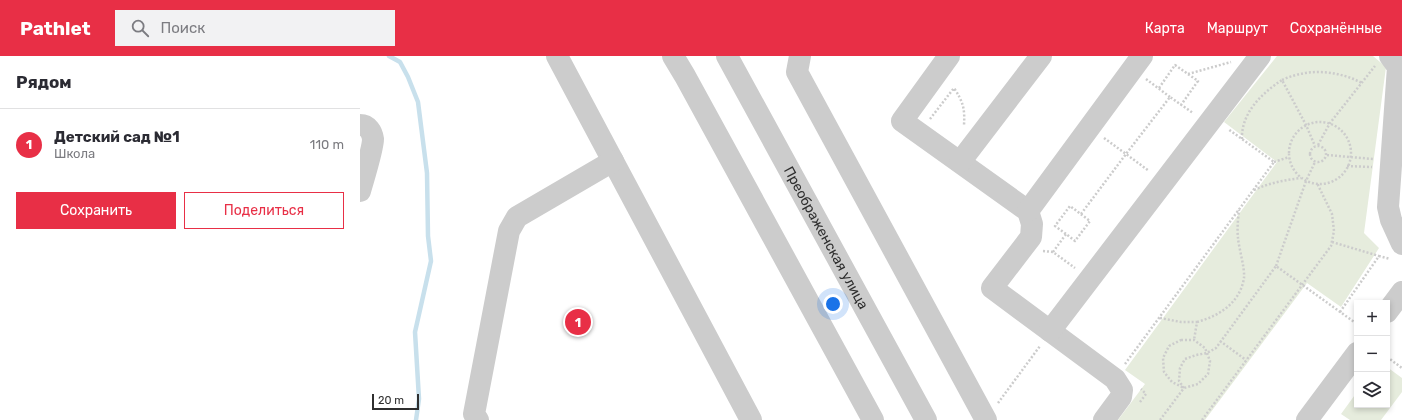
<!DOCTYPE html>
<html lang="ru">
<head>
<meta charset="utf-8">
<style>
  body { margin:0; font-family:Rubik,sans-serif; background:#f2f2f3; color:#2b2b33 }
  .controls { position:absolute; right:12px; bottom:12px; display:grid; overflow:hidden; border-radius:0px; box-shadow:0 2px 6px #0003 }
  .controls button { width:36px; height:36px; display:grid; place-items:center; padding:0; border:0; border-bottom:1px solid #e1e1e2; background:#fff; color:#2b2b33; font:20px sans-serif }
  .scale { position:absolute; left:12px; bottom:10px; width:47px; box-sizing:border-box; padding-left:4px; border:2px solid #2f2f2f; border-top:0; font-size:11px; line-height:14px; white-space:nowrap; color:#2f2f2f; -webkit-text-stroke:3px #fff; paint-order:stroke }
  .you { position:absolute; left:473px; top:248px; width:14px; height:14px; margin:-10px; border:3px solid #fff; border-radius:50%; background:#1a73e8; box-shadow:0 0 0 6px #1a73e833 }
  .badge { display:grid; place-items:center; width:26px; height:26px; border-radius:50%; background:#e82f46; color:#fff; font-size:13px; font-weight:700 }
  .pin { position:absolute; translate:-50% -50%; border:2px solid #fff; box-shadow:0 1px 4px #0006 }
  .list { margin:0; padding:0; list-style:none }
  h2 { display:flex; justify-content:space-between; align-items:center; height:52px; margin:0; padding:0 16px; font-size:17px }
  h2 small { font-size:13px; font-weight:400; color:#7c7c81 }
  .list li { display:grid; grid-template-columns:26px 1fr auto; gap:12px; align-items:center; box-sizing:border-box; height:72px; padding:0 16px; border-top:1px solid #e1e1e2 }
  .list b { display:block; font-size:15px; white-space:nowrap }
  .list p { margin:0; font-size:13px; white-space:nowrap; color:#7c7c81 }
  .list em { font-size:13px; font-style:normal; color:#7c7c81 }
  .actions { display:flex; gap:8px; padding:12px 16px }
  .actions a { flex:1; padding:9px 0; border:1px solid #e82f46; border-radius:0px; text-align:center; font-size:14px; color:#e82f46 }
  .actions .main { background:#e82f46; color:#fff }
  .icon { flex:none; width:22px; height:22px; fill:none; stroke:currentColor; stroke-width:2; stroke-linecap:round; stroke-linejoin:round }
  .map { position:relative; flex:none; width:1042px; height:364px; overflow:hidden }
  header { display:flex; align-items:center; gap:24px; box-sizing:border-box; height:56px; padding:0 20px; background:#e82f46; color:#fff }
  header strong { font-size:19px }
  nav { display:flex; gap:22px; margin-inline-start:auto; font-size:14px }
  .search { width:280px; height:36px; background:#f2f2f3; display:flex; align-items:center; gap:10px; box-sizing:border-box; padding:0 14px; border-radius:0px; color:#7c7c81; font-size:15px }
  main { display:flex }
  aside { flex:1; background:#fff }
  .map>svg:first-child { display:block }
  .green { fill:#e6ecdd }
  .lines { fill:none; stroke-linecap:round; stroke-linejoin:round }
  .stream { stroke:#c8e0ec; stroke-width:4.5 }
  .path { stroke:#ccc; stroke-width:2.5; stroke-dasharray:2 2; stroke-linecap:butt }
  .minor { stroke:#ccc; stroke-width:22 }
  .labels { text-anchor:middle; stroke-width:4; stroke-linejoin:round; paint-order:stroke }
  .street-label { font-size:14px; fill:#2f2f2f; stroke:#fff }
</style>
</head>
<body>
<header>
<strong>Pathlet</strong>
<div class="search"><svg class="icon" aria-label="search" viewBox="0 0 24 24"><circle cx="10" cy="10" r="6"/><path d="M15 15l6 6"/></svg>Поиск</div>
<nav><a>Карта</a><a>Маршрут</a><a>Сохранённые</a></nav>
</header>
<main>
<aside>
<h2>Рядом<small></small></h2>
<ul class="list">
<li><span class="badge">1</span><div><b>Детский сад №1</b><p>Школа</p></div><em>110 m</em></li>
</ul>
<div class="actions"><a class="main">Сохранить</a><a>Поделиться</a></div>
</aside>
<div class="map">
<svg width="1042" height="364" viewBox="0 0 1042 364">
  <rect width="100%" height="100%" fill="#fff"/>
  <path class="green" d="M917 0H1013L1026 11 1004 177 1019 192 981 251 947 227 845 364H758L785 328 765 314 917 106 864 66Z
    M1027 311 1042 322V336L1021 364H990L981 358 997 336V349H1027Z"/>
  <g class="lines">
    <path class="stream" d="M29 0 40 6 48 21 58 46 67 117 68 180 71 205 55 276 59 343 56 364"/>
    <path class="path" d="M828 18 871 6
      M786 23 810 41
      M922 24C948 12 977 14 1002 27
      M799 32 815 9 838 25 821 49
      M570 63 594 32C603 46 605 52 604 69
      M929 97a31 31 0 1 1 62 0a31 31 0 1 1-62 0Z
      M744 82 766 98 810 41 833 57
      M882 83C881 57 902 37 922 24L946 69 955 90
      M958 89 970 67 1015 10
      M950 98a8 8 0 1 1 16 0a8 8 0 1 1-16 0Z
      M967 99 1013 103
      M914 106 929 101
      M987 110 1012 111
      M894 134C909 127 925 124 941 122
      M721 158 766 98 789 115
      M972 186 1019 200
      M683 195 693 196 715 212
      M693 196 706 178 715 185 730 165 710 150 695 170 706 178
      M916 210 946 125 955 106
      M980 256 1019 200 1030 203
      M800 262 821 266H837L834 284
      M837 266C859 260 880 247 884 222 885 212 879 193 878 182 877 173 878 163 879 154
      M821 284H834L845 292 850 305 848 318 838 328 824 332 812 326 804 316 803 302 809 290Z
      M860 285 886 304
      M1027 301 1042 312
      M765 308 914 106 868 73
      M780 346 786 338 781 333
      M638 347 680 290
      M800 364 824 332 819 325 820 312 825 303 836 299 847 297 856 292 916 210 997 268
      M842 364 971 190 974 175 972 158 957 127"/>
    <g class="minor">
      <path d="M197 0 391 364"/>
      <path d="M313 0 325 20 513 364"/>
      <path id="s1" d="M367 0 566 364"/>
      <path d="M440 0 437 16 626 364"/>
      <path d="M589 0 542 65 668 155 672 168 671 181 632 232 755 323 762 334 761 341 744 364"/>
      <path d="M1030 0 1038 11 1028 151 1031 164 1042 188"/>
      <path d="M0 69C8 69 12 76 13 83 13 93 3 124 0 135"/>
      <path d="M600 106 681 0"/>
      <path d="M668 155 782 0"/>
      <path d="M1027 256 1042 236"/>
      <path d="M690 275 900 0"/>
      <path d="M118 364 114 358 149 175 157 161 253 105"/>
      <path d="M947 364 997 297"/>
    </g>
  </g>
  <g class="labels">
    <g class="street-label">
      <text dy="5" stroke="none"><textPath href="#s1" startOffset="207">Преображенская улица</textPath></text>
    </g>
  </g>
</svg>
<div class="controls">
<button>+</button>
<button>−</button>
<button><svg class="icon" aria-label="layers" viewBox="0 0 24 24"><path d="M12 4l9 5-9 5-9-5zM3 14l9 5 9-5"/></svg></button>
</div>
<div class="scale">20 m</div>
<div class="you"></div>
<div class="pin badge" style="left:218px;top:266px">1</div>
</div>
</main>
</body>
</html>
